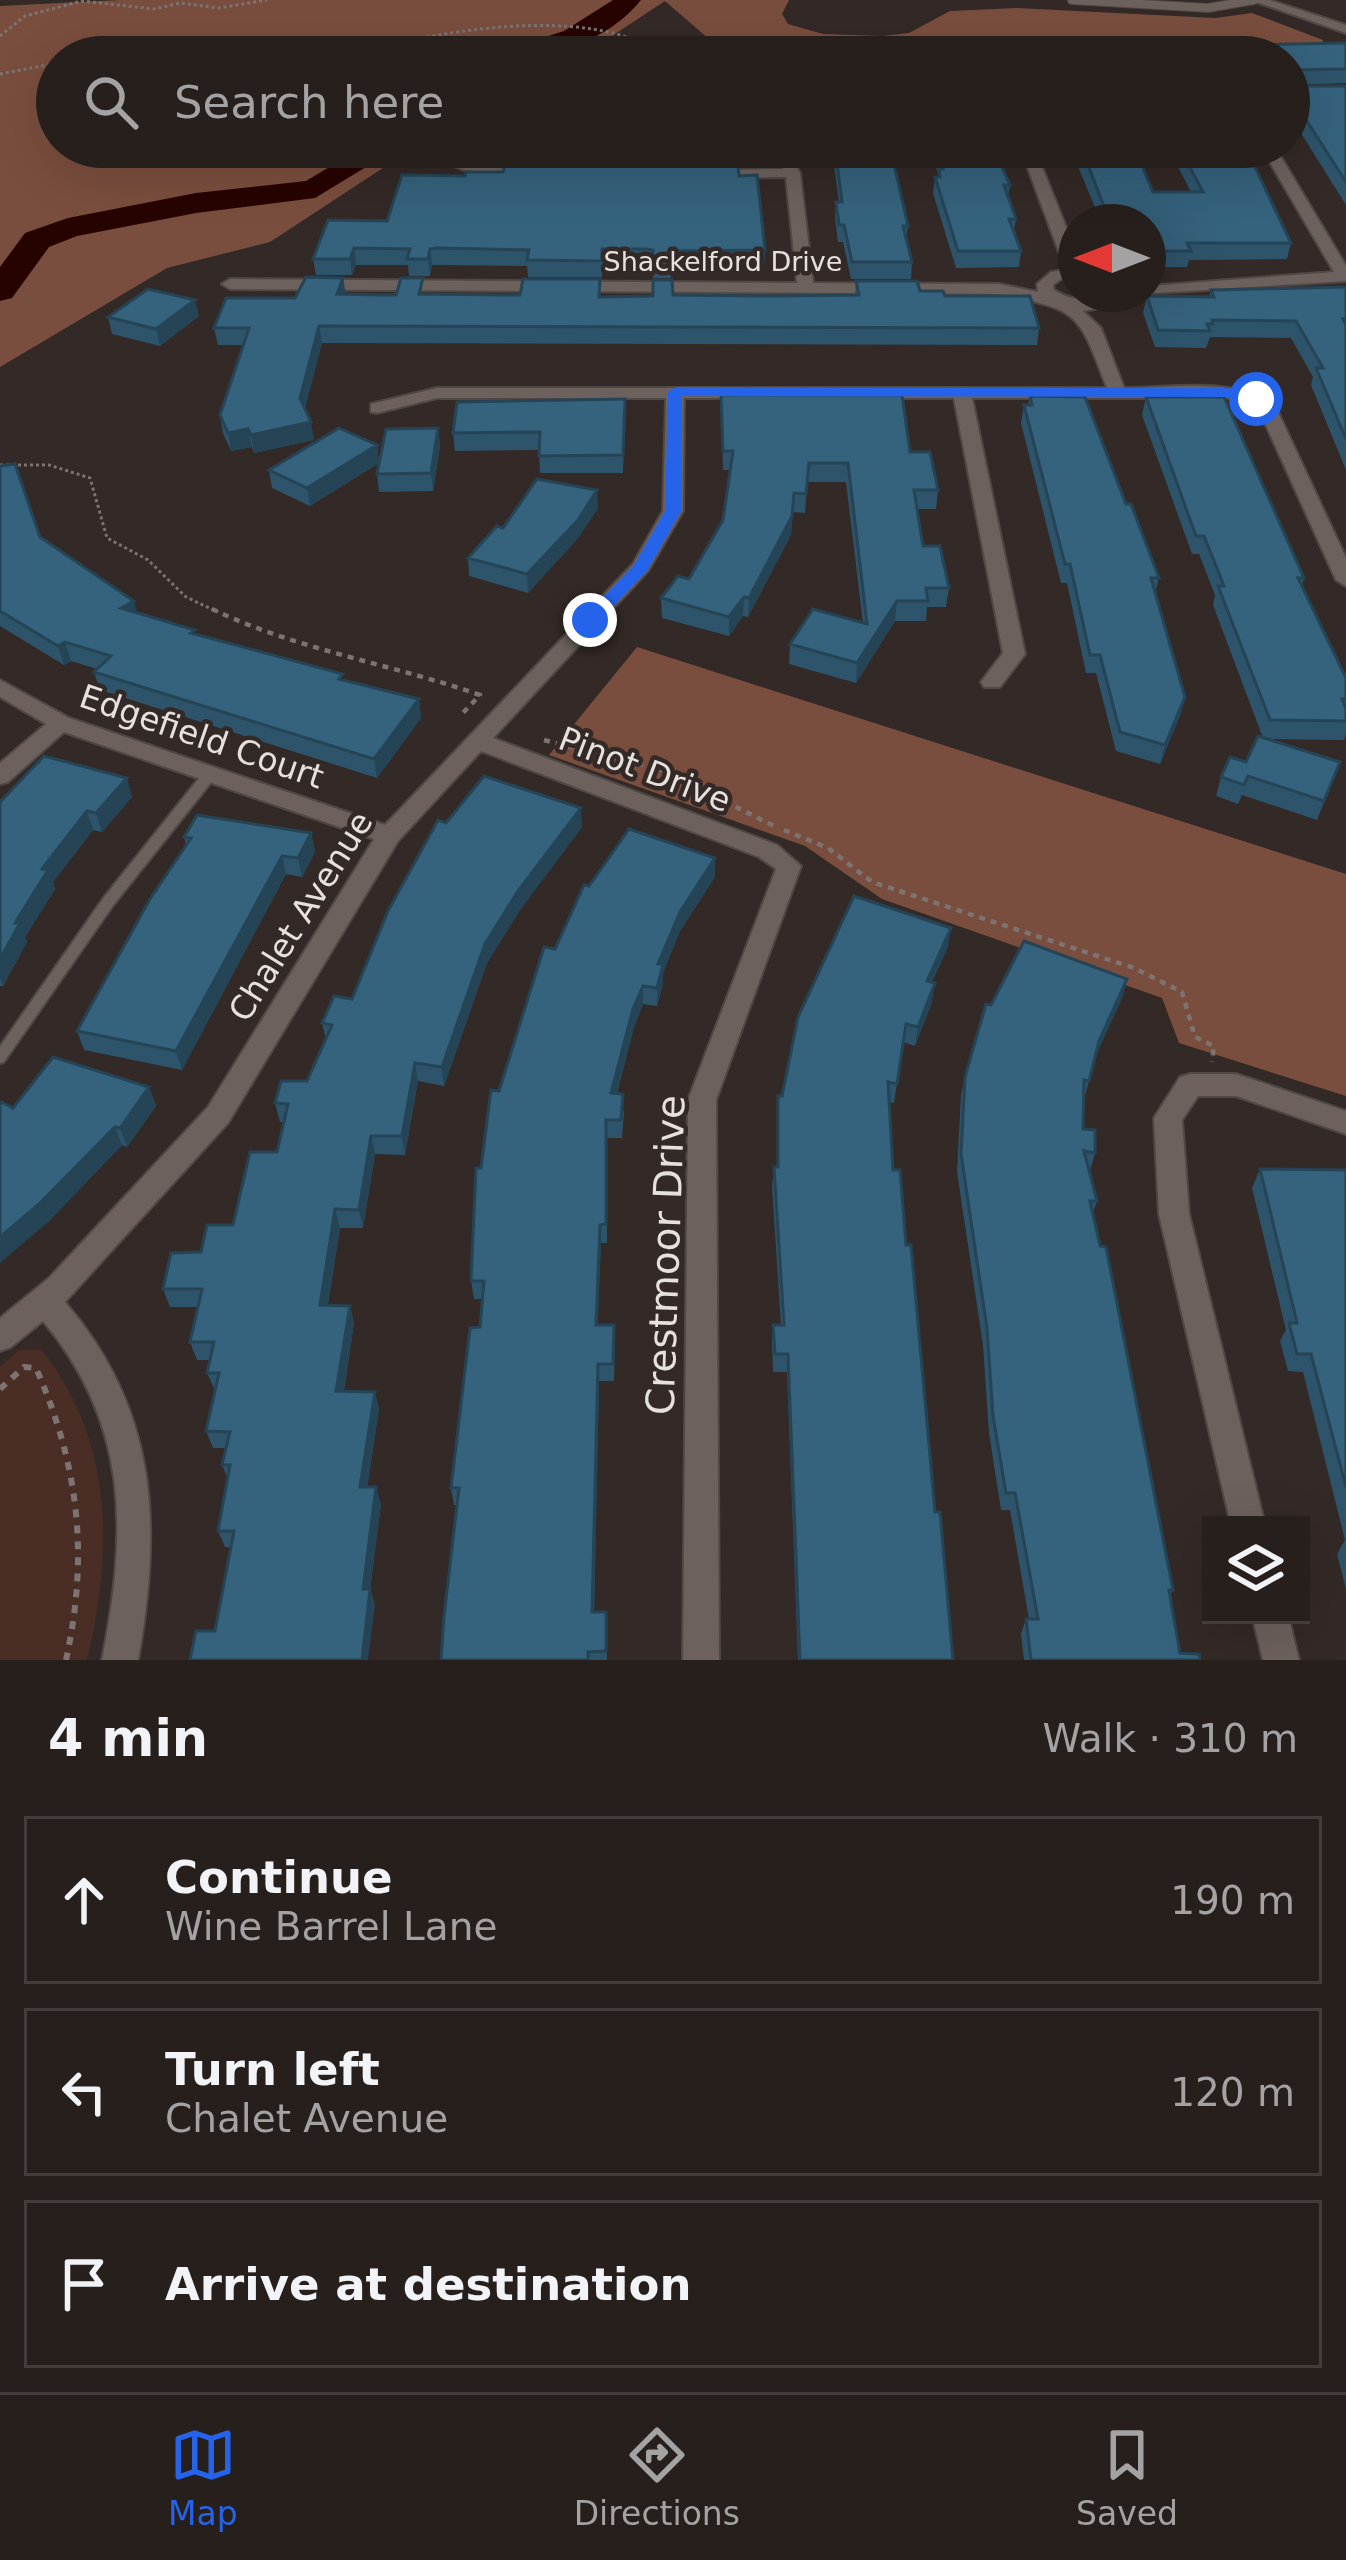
<!DOCTYPE html>
<html lang="en">
<head>
<meta charset="utf-8">
<style>
  body { margin:0; font-family:"DejaVu Sans",sans-serif; background:#322c29; color:#f1f3f6 }
  .controls { position:absolute; right:36px; bottom:36px; display:grid; overflow:hidden; border-radius:0px; box-shadow:0 12px 48px #0002 }
  .controls button { width:108px; height:108px; display:grid; place-items:center; padding:0; border:0; border-bottom:3px solid #423d3b; background:#261f1c; color:#f1f3f6; font:60px sans-serif }
  .compass { position:absolute; left:1058px; top:204px; width:108px; height:108px; border-radius:50%; background:#261f1c; box-shadow:0 12px 48px #0002; rotate:270deg }
  .stop { position:absolute; width:36px; height:36px; margin:-27px; border:9px solid #2563eb; border-radius:50%; background:#fff }
  .stop.end { background:#2563eb; border-color:#fff; box-shadow:0 3px 12px #0008 }
  .list { margin:0; padding:0; list-style:none }
  h2 { display:flex; justify-content:space-between; align-items:center; height:156px; margin:0; padding:0 48px; font-size:51px }
  h2 small { font-size:39px; font-weight:400; color:#a4a2a3 }
  .list li { display:grid; grid-template-columns:78px 1fr auto; gap:36px; align-items:center; box-sizing:border-box; height:168px; margin:0 24px 24px; padding:0 24px; border:3px solid #423d3b; border-radius:0px }
  .list b { display:block; font-size:45px; white-space:nowrap }
  .list p { margin:0; font-size:39px; white-space:nowrap; color:#a4a2a3 }
  .list em { font-size:39px; font-style:normal; color:#a4a2a3 }
  .icon { flex:none; width:66px; height:66px; fill:none; stroke:currentColor; stroke-width:2; stroke-linecap:round; stroke-linejoin:round }
  .map { position:relative; flex:none; width:1346px; height:1660px; overflow:hidden }
  .search { position:absolute; background:#261f1c; box-shadow:0 12px 48px #0002; left:36px; right:36px; top:36px; height:132px; display:flex; align-items:center; gap:30px; box-sizing:border-box; padding:0 42px; border-radius:66px; color:#a4a2a3; font-size:45px }
  .sheet { height:732px; background:#261f1c }
  nav { display:flex; justify-content:space-around; align-items:center; box-sizing:border-box; height:168px; border-top:3px solid #423d3b; background:#261f1c; font-size:33px; color:#a4a2a3 }
  nav a { display:grid; justify-items:center; gap:6px }
  nav .on { color:#2563eb }
  .map>svg:first-child { display:block }
  .green { fill:#4a2e25 }
  .forest { fill:#7a4e3e }
  .lines { fill:none; stroke-linecap:round; stroke-linejoin:round }
  .river { fill:#270300; fill-rule:evenodd }
  .service-far1-casing { stroke:#4f4845; stroke-width:10 }
  .service-casing { stroke:#4f4845; stroke-width:16 }
  .minor-casing { stroke:#4f4845; stroke-width:4 }
  .path-far2 { stroke:#7d7471; stroke-width:3; stroke-dasharray:3 3; stroke-linecap:butt }
  .path-far1 { stroke:#7d7471; stroke-width:4.5; stroke-dasharray:6 6; stroke-linecap:butt }
  .path { stroke:#7d7471; stroke-width:6; stroke-dasharray:8 8; stroke-linecap:butt }
  .service-far1 { stroke:#6c615d; stroke-width:8 }
  .service { stroke:#6c615d; stroke-width:12 }
  .minor { fill:#6c615d; fill-rule:evenodd }
  .wall { fill:#2e546b }
  .shaded-wall { fill:#254557 }
  .building { fill:#35627c; stroke:#254557; stroke-width:3 }
  .route { fill:#2563eb }
  .labels { text-anchor:middle; stroke-width:9; stroke-linejoin:round; paint-order:stroke }
  .far-street-label { font-size:27px; fill:#e7e1de; stroke:#332926 }
  .street-label { font-size:33px; fill:#e7e1de; stroke:#332926 }
  .near-street-label { font-size:39px; fill:#e7e1de; stroke:#332926 }
</style>
</head>
<body>
<div class="map">
<svg width="1346" height="1660" viewBox="0 0 1346 1660">
  <rect width="100%" height="100%" fill="#332926"/>
  <path class="green" d="M19 1350H42C114 1442 113 1552 87 1660H0V1367Z"/>
  <path class="forest" d="M120 0H789L782 14 788 24 823 34 882 36 909 33 950 11 1017 8 1215 18 1252 13 1323 40 1322 45 1291 49 1011 51 987 57H735L725 53 665 1 580 57H57V147H415L270 242 167 268 0 367V6Z
    M637 647 1346 874V1096L1179 1043 1162 998 882 899 805 846 549 755Z"/>
  <g class="lines">
    <path class="river" d="M613 0H641C605 44 551 57 497 57L501 51 564 31Z
      M339 147H369L366 167 315 198 196 213 77 236 49 247 12 298 0 301V267L25 233 68 218 196 193 306 181 336 163Z"/>
    <g class="service-far1-casing">
      <path id="service-far1" d="M1072 0 1208 8 1254 0"/>
    </g>
    <g class="service-casing">
      <path id="service" d="M0 1057 108 902 210 774"/>
    </g>
    <g class="minor-casing">
      <path id="minor" d="M1251 0H1269L1346 25V33Z
        M771 147H785L800 173 813 283 999 284 1038 292 1037 284 1051 272 1076 268V278L1061 279 1053 285 1054 290C1081 307 1096 294 1123 294L1105 307 1083 311 1101 328 1124 388C1169 388 1246 375 1277 410L1346 558V586L1336 580 1260 412 1236 398H972L1025 654 1000 687H984L981 682 1003 653 954 398H684L683 511 648 571 493 738 777 845 801 866 716 1100 719 1660H683L688 1100 776 869 759 857 481 751 398 841 228 1123 65 1302C158 1410 162 1526 138 1660H102C127 1533 130 1425 43 1321L11 1347 0 1351V1318L49 1278 208 1107 374 839 64 732 8 782 0 784V763L46 724 0 697V680L69 718 385 825 633 564 663 511 666 398H437L377 413 371 412V404L437 388H1107C1078 311 1079 310 999 294L230 289 222 284 230 279 797 283 786 177 706 178 699 174 706 170 783 169Z
        M1020 147H1034L1076 252V265L1059 252Z
        M1261 147H1275L1346 266V281L1142 294H1148V286L1334 272Z
        M456 158 481 167 527 170 534 174C511 185 475 175 451 165L449 162Z
        M1190 1074H1236L1346 1111V1134L1236 1096H1198L1182 1120 1189 1214 1265 1525H1231L1159 1214 1154 1118 1180 1077Z
        M1252 1615H1288L1299 1660H1263Z"/>
    </g>
    <path class="path-far2" d="M0 36 25 16 82 1 154 9 180 3 219 8 267 0
      M78 57 110 51 133 57
      M339 57C429 33 589 0 667 57
      M0 74 57 63
      M0 465H49L90 478 107 538 148 560 186 597 218 612"/>
    <path class="path-far1" d="M212 609C298 650 391 664 480 695L460 716
      M544 740 660 769 774 826
      M784 830 828 848 872 882 1134 968 1182 992 1195 1037 1214 1046 1212 1062"/>
    <path class="path" d="M0 1389 24 1367 36 1368C79 1466 89 1555 66 1660"/>
    <use href="#service-far1" class="service-far1"/>
    <use href="#service" class="service"/>
    <use href="#minor" class="minor"/>
  </g>
  <path class="wall" d="M1346 43V83L1292 85 1346 86V205L1289 114V57H1124L1126 47Z
    M509 147H737V165H510Z
    M829 147H890L908 226 906 238 912 262 911 279H851L843 242H838L835 218 836 202H839L833 158Z
    M931 147H993L1010 185 1008 196 1016 219 1014 231 1021 251 1019 267 956 268 933 193 935 177H938V174Z
    M1070 147H1134L1153 192H1191L1168 147 1246 148 1291 243 1287 259 1189 260 1187 267H1148V222H1101Z
    M739 176 765 250 764 266 671 268V278H653V266H646L603 265 602 277H528L527 266 438 265H432L430 276H409L408 265H356L352 275H316L313 259 387 221Z
    M856 281 945 296 1039 328 1037 345 322 343 305 408 314 440 254 453 252 447 231 451 223 433 220 415 243 345H218L214 328 295 298 346 294 601 297 673 295H855Z
    M1346 287V470L1311 385 1313 377 1291 338 1210 337 1206 348 1155 347 1143 313 1147 296 1209 297 1211 290Z
    M199 316 160 346 112 334 108 317Z
    M721 395 910 452 938 490 936 509H917L923 546 949 588 946 607H927L926 621H895L856 683 789 664 790 644 863 623 846 482H807L805 513 793 512 791 535 748 617 743 616 729 636 662 618 661 598 689 579 723 520 730 470H723Z
    M1030 396 1126 504 1159 578 1155 593 1185 697 1180 716 1160 764 1116 751 1096 673H1086L1067 583H1061L1021 423 1024 405H1028Z
    M1146 397 1304 578 1302 586 1346 678V734L1344 740 1269 739 1340 762 1317 820 1242 795 1238 804 1216 796 1221 777 1246 762 1263 738 1213 605 1215 595 1199 554H1192L1142 415Z
    M625 399 623 473H540L539 450 455 451 453 433Z
    M438 428 440 446 433 491 379 492 377 474Z
    M377 445 379 463 310 506 272 488 269 470Z
    M0 466 40 537 137 613 196 635 344 680 419 699 421 718 377 778 100 690 94 672 97 669 71 661 64 665 0 626Z
    M598 508 578 538 528 593 469 576 468 558Z
    M132 797 102 832 93 830 53 882 55 889 25 937 27 942 3 986H0V802Z
    M446 823 582 827 520 910 487 963 444 1086 418 1081 405 1155 375 1154 363 1228H340L328 1305 350 1306 354 1323 344 1391 375 1392 379 1409 367 1487 381 1504 370 1589 375 1605 215 1631 231 1547H225L218 1531 228 1479 222 1465 226 1448H213L206 1431 215 1390 207 1373 210 1360H197L190 1342 198 1307H170L163 1289 201 1252 233 1225 277 1152 284 1122H280L275 1103 307 1081 326 1040 322 1023 352 999Z
    M311 833 315 852 302 877 286 874 182 1070 84 1050 77 1031 186 845 184 837Z
    M715 877 680 931 663 973V983L657 1006 643 1004 634 1027 617 1094 624 1112 622 1138H607V1243H601L597 1325 615 1342 614 1381H599L594 1612H606L607 1660H441L457 1505H454L451 1488 480 1327 482 1299H474L471 1281 481 1168 499 1091 555 949 589 886Z
    M948 947 932 982V1002L915 1046 903 1042 894 1103 889 1102 893 1170 906 1245 953 1660H798L787 1372H773L772 1342 773 1325H781L772 1186 774 1167H777L778 1096H782Z
    M1127 979 1122 998 1095 1057 1084 1100 1083 1129 1095 1153 1090 1171 1097 1201 1093 1213 1173 1590 1170 1596 1180 1653 1200 1660H1024L1021 1634 1026 1619H1029L1010 1510H1001L989 1433 983 1345 957 1172 961 1095 965 1077 991 1005Z
    M149 1087 156 1106 127 1147 122 1145 48 1222 13 1108Z
    M1260 1169 1346 1170V1589L1337 1554 1345 1540 1303 1372 1288 1371 1280 1341 1286 1330 1252 1188Z"/>
  <path class="shaded-wall" d="M354 248 356 265 352 275 350 259Z
    M430 249 432 265 430 276 428 259Z
    M343 278 346 294H337Z
    M195 300 199 316 160 346 156 329Z
    M319 326 322 343 303 416 300 398Z
    M311 422 314 440 254 453 251 435Z
    M438 428 440 446 433 491 431 473Z
    M248 429 252 447 231 451 228 433Z
    M377 445 379 463 310 506 307 488Z
    M597 490 598 508 578 538 528 593 527 574Z
    M794 493 791 535 748 617 749 598Z
    M744 597 743 616 729 636V617Z
    M134 601 139 619 121 608Z
    M897 601 895 621 856 683 857 663Z
    M65 642 71 661 64 665 58 646Z
    M1185 697 1180 716 1160 764 1165 745Z
    M419 699 421 718 377 778 374 759Z
    M127 778 132 797 102 832 96 813Z
    M581 808 582 827 520 910 487 963 444 1086 442 1067 485 944 518 891Z
    M87 811 93 830 53 882 55 889 25 937 27 942 3 986 0 978V959L15 923 42 869Z
    M311 833 315 852 302 877 298 858Z
    M282 856 286 874 182 1070 176 1051Z
    M715 858V877L680 931 663 973V983L657 1006 658 964 680 912Z
    M951 928 948 947 924 1000 927 981Z
    M1127 979 1122 998 1094 1060 1099 1041Z
    M935 983 932 1002 915 1046 918 1027Z
    M643 986V1004L634 1027 612 1112 611 1093 633 1009Z
    M415 1063 418 1081 405 1155 402 1136Z
    M149 1087 156 1106 127 1147 120 1128Z
    M115 1127 122 1145 48 1222 0 1263V1237Z
    M371 1136 375 1154 363 1228 359 1210Z
    M335 1209 340 1228 325 1323 320 1305Z
    M600 1225 601 1243 597 1343 596 1325Z
    M350 1306 354 1323 341 1409 336 1391Z
    M598 1364 599 1381 594 1628 592 1612Z
    M375 1392 379 1409 365 1504 360 1487Z
    M376 1487 381 1504 368 1605 363 1589Z
    M370 1589 375 1605 368 1660H362Z"/>
  <path class="building" d="M1346 43V69L1289 70 1293 86H1346V182L1289 93V57H1131L1126 47Z
    M1005 48H1092L1096 57H1010Z
    M509 147H737V149H509Z
    M835 147H890L908 226H903L912 262H852L844 225H839L836 202H842Z
    M937 147H993L1010 185H1004L1016 219H1009L1021 251H958L935 177H940L939 169H943Z
    M1081 147H1134L1153 192H1203L1179 147 1246 148 1291 243H1187L1191 251H1148V222H1110Z
    M505 166H738L739 176 757 175 765 250 670 251 671 261H653V250L646 249H602V261L527 260 529 250 437 248 430 249 428 259H407L410 249 354 248 350 259H313L328 220 387 221 402 175 465 176 466 172H503Z
    M306 277 343 278 337 294 379 295H396L401 278H423L419 294 500 295H520L523 279H600L599 297 653 296V280H672L673 295 774 296 859 295 856 281H917L920 291H943L945 296H1030L1039 328 319 326 300 398 311 422 251 435 248 429 228 433 220 415 249 328H214L226 298H295Z
    M1344 287H1346V319H1343L1346 325V439L1316 368H1323L1296 321 1212 320 1213 324H1207L1210 331 1158 330 1147 296 1214 297 1211 290Z
    M148 289 195 300 156 329 108 317Z
    M721 395H902L910 452H930L938 490H914L923 546H940L949 588H926L928 601H897L857 663 790 644 813 609 867 624 848 463H809L806 494 794 493 792 516 749 598 744 597 729 617 661 598 678 576 689 579 723 520 733 451H723Z
    M1030 396 1085 397 1126 504H1131L1159 578H1151L1185 697 1165 745 1120 732 1100 655H1090L1070 564H1065L1024 405H1032Z
    M1146 397H1224L1304 578H1298L1346 678V699H1342L1346 709V721L1270 720 1218 586H1224L1204 536H1196Z
    M625 399 623 455 539 456 540 432 453 433 457 402Z
    M339 428 377 445 307 488 269 470Z
    M438 428 431 473 377 474 386 429Z
    M15 464 40 537 134 601 121 608 195 630 191 633 343 674 339 679 419 699 374 759 94 672 111 656 65 642 58 646 0 611V466Z
    M537 479 597 490 578 520 527 574 468 558 497 526 503 528Z
    M1258 736 1340 762 1324 801 1248 776 1244 785 1221 777 1230 757 1246 762Z
    M44 756 127 778 96 813 87 811 42 869 48 870 15 923H20L0 959V802Z
    M484 776 581 808 518 891 485 944 442 1067 415 1063 402 1136H371L359 1210 335 1209 320 1305 350 1306 336 1391 375 1392 360 1487H376L363 1589H370L362 1660H190L196 1631H215L234 1531H218L230 1465H222L230 1432 206 1431 219 1373H207L214 1342H190L202 1289H163L171 1253 201 1252 207 1225H233L250 1152H277L288 1104 275 1103 281 1081H307L332 1025 322 1023 334 996 352 999 388 911 438 820 446 823Z
    M197 815 311 833 298 858 282 856 176 1051 77 1031 150 899 191 838 184 837Z
    M629 829 715 858 680 912 658 964H663L657 988 643 986 633 1009 611 1093 623 1094 621 1120H606V1224L600 1225 596 1325H614L613 1364H598L592 1612H606V1651L588 1652V1660H441L444 1616 459 1488H451L470 1328 480 1327 484 1281H471L476 1168H481L491 1090 499 1091 544 947 555 949 584 885 589 886Z
    M854 896 951 928 927 981 935 983 918 1027 906 1024 897 1084 888 1082 893 1170H900L906 1245H911L935 1512H940L953 1660H800L788 1354H775L773 1325H784L774 1167H778V1096H782L798 1017Z
    M1024 941 1127 979 1099 1041 1089 1081 1084 1080 1083 1129 1095 1130V1153L1084 1151 1097 1201H1090L1100 1246 1106 1247 1173 1590H1169L1180 1653 1199 1654 1200 1660H1031L1026 1619H1038L1015 1493H1006L993 1416 987 1328 961 1154 965 1077 986 1004 991 1005Z
    M53 1057 149 1087 120 1128 115 1127 39 1204 0 1237V1105L2 1102 13 1108Z
    M1260 1169 1346 1170V1487L1311 1354H1297L1289 1323H1297Z"/>
  <path class="route" d="M675 387 1228 388 1264 399 1256 404 1228 397 682 396 681 511 647 571 596 624H584V617L634 565 665 511 668 392Z"/>
  <g class="labels">
    <g class="far-street-label">
      <text x="723" y="271">Shackelford Drive</text>
    </g>
    <g class="street-label">
      <text transform="translate(202 736) rotate(19)" y="12">Edgefield Court</text>
      <text transform="translate(645 769) rotate(21)" y="12">Pinot Drive</text>
      <text transform="translate(300 916) rotate(-58)" y="12">Chalet Avenue</text>
    </g>
    <g class="near-street-label">
      <text transform="translate(665 1255) rotate(-88)" y="14">Crestmoor Drive</text>
    </g>
  </g>
</svg>
<div class="controls">
<button><svg class="icon" aria-label="layers" viewBox="0 0 24 24"><path d="M12 4l9 5-9 5-9-5zM3 14l9 5 9-5"/></svg></button>
</div>
<svg class="compass" viewBox="-18 -18 36 36"><path d="M0-13l5 13h-10z" fill="#e53935"/><path d="M0 13l5-13h-10z" fill="#a4a2a3"/></svg>
<div class="stop" style="left:1256px;top:399px"></div>
<div class="stop end" style="left:590px;top:620px"></div>
<div class="search"><svg class="icon" aria-label="search" viewBox="0 0 24 24"><circle cx="10" cy="10" r="6"/><path d="M15 15l6 6"/></svg>Search here</div>
</div>
<section class="sheet">
<h2>4 min<small>Walk · 310 m</small></h2>
<ul class="list">
<li><svg class="icon" aria-label="ahead" viewBox="0 0 24 24"><path d="M12 20V5M6 11l6-6 6 6"/></svg><div><b>Continue</b><p>Wine Barrel Lane</p></div><em>190 m</em></li>
<li><svg class="icon" aria-label="left" viewBox="0 0 24 24"><path d="M17 20v-9H6M10 6l-5 5 5 5"/></svg><div><b>Turn left</b><p>Chalet Avenue</p></div><em>120 m</em></li>
<li><svg class="icon" aria-label="arrive" viewBox="0 0 24 24"><path d="M6 21V4h12l-3 4 3 4H6"/></svg><div><b>Arrive at destination</b></div></li>
</ul>
</section>
<nav>
<a class="on"><svg class="icon" aria-label="map" viewBox="0 0 24 24"><path d="M3 6l6-2 6 2 6-2v14l-6 2-6-2-6 2zM9 4v14M15 6v14"/></svg>Map</a>
<a><svg class="icon" aria-label="directions" viewBox="0 0 24 24"><path d="M12 3l9 9-9 9-9-9zM9 14v-3h6M13 9l2 2-2 2"/></svg>Directions</a>
<a><svg class="icon" aria-label="saved" viewBox="0 0 24 24"><path d="M7 4h10v16l-5-4-5 4z"/></svg>Saved</a>
</nav>
</body>
</html>
